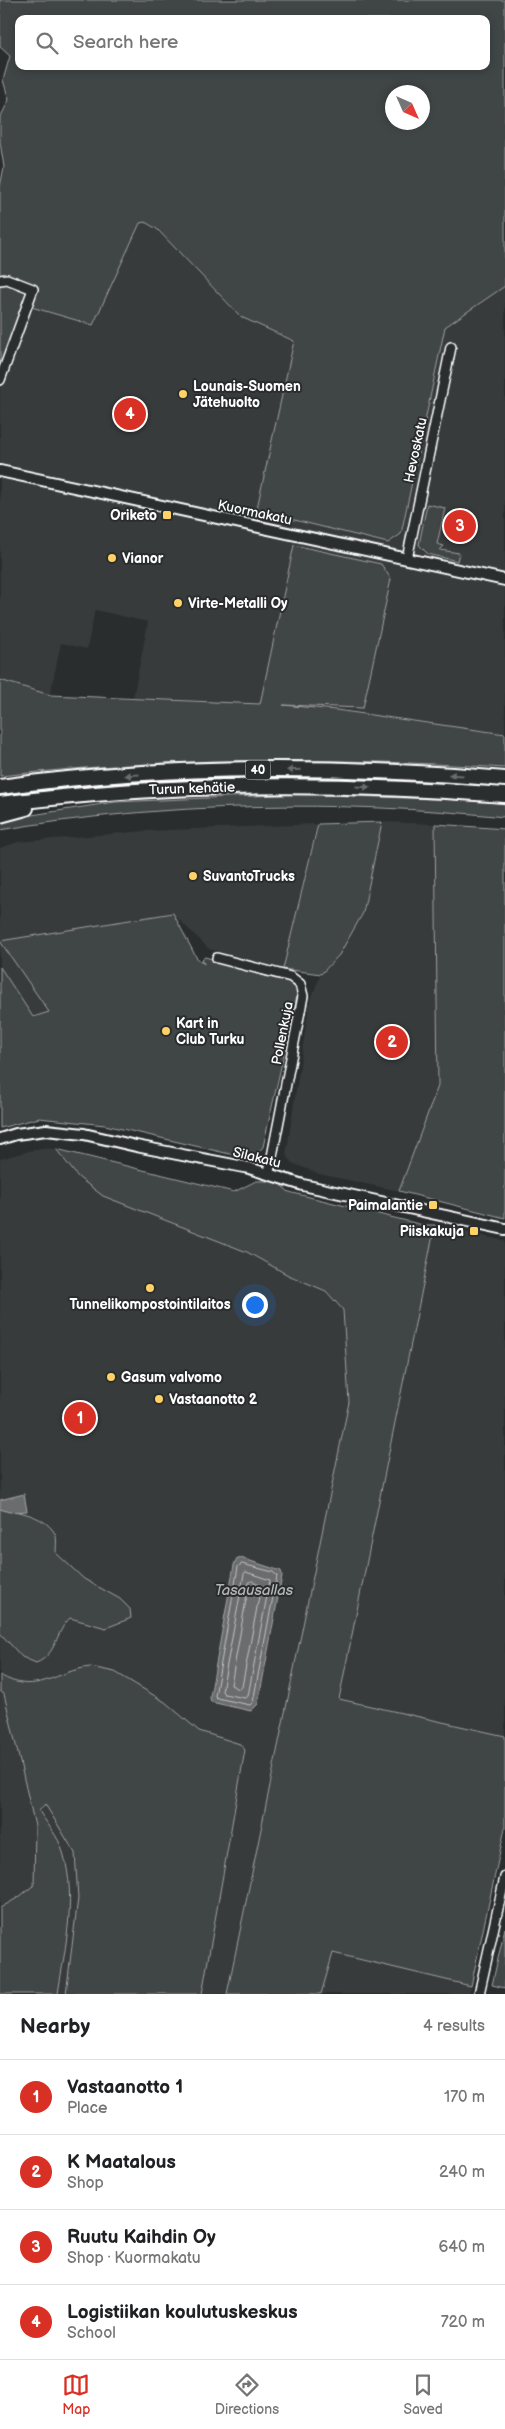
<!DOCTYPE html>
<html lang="en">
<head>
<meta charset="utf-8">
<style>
  body { margin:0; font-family:"Balsamiq Sans",sans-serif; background:#f2f2f2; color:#202124 }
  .compass { position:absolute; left:385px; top:85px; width:45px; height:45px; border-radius:50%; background:#fff; box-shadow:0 2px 8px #0003; rotate:135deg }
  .you { position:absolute; left:254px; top:1304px; width:18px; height:18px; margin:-12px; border:4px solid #fff; border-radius:50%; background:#1a73e8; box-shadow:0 0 0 8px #1a73e833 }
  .badge { display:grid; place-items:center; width:32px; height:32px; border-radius:50%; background:#d93025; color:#fff; font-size:16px; font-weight:700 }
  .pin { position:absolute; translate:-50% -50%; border:2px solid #fff; box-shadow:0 1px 5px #0006 }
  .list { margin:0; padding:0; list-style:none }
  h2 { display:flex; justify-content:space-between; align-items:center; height:65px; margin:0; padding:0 20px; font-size:21px }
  h2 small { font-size:16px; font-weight:400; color:#757577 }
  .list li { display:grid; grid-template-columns:32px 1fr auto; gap:15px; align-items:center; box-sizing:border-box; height:75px; padding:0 20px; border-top:1px solid #e0e0e0 }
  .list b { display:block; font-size:19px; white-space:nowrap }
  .list p { margin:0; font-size:16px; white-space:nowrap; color:#757577 }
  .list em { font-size:16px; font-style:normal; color:#757577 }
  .icon { flex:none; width:28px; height:28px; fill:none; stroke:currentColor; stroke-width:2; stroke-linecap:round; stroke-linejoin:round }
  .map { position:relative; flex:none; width:505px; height:1994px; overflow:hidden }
  .search { position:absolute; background:#fff; box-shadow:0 2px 8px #0003; left:15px; right:15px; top:15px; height:55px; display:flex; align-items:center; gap:12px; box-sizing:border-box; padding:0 18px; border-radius:10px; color:#757577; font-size:19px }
  .sheet { height:365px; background:#fff }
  nav { display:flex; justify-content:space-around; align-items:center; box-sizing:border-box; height:70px; border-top:1px solid #e0e0e0; background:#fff; font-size:14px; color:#757577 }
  nav a { display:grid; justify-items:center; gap:2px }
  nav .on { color:#d93025 }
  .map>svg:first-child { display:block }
  .built { fill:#373a3b }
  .green { fill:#414445; stroke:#a0a2a2; fill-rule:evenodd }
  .water { fill:#6a6c6d; stroke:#a6a7a7 }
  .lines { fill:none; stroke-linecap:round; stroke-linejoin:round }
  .shore { stroke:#c3c4c5; stroke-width:1 }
  .minor-casing { stroke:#fff; stroke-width:12 }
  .tertiary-casing { stroke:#fff; stroke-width:14 }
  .trunk-casing { stroke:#fff; stroke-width:18 }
  .minor { stroke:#2a2d2e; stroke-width:9 }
  .tertiary { stroke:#2a2d2e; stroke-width:10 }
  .trunk { stroke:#2a2d2e; stroke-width:14 }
  .oneway { fill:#6a6c6d }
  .poi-dot { fill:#ffd166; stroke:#2a2d2e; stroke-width:2 }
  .labels { text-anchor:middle; stroke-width:4; stroke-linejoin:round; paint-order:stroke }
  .shield { fill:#2a2d2e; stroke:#bfc0c0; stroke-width:1 }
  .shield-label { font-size:12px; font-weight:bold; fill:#fff }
  .poi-label { font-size:14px; font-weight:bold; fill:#fff; stroke:#2a2d2e; text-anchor:start }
  .street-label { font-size:14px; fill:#fff; stroke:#2a2d2e }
  .water-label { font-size:15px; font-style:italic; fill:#b4b6b6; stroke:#2a2d2e }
</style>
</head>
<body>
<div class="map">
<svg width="505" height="1994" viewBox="0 0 505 1994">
  <rect width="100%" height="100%" fill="#2a2d2e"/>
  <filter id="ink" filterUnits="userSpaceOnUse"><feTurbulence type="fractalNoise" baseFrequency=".02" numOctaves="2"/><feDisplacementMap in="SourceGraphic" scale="10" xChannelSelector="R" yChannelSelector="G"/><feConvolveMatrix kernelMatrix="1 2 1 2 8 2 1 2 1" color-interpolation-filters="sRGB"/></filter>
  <g filter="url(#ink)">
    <path class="built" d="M145 222 157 229 240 317 294 341 258 508 266 513 388 543 401 534 445 327 505 286V734L336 710 133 698 148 622 95 610 87 649 61 643 50 695 0 680V383L28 306 140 223Z
      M382 822 435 824 438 1086 399 1191 319 1174 292 1163 286 1155 310 1000 321 974 339 955 363 913Z
      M317 824 283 969 209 949 172 913 1 941 50 1013 33 1017 0 967V848L18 842 145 831Z
      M40 1148 56 1149 78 1177 247 1252 288 1275 326 1291 343 1310 349 1402 227 1994H0V1159Z
      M435 1225 505 1241V1736L339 1699Z
      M333 1953 471 1986 469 1994H321Z"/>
    <path class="green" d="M0 0H505V286L445 327 401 534 388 543 266 513 257 508 294 341 241 317 157 229 145 222 140 223 93 325 28 306 0 383V187L4 167 0 142V118L9 100 3 80 10 56 0 47ZM19 19H486V66H19ZM392 92H422V122H392Z
      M427 504 445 508 437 544 444 546 440 550 459 553 457 561 428 554 419 545Z
      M294 545 381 564 391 579 363 708 283 705 336 710 505 734V768C336 757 168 757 0 776V680L50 695 260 704Z
      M300 794 485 801 505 804V817C338 800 166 802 0 830V820L115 802Z
      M382 822 363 913 339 955 321 974 283 969 318 824Z
      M435 824 505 829V1218L399 1191 438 1086Z
      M173 913 196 957 204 964 202 959 205 957 287 980 298 991 263 1147C258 1153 255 1157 247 1158L105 1125 39 1118 0 1128V967L33 1017 49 1012 0 941Z
      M56 1149 234 1192 256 1181H276L289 1192 423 1225H435L339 1699 505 1736V1828L471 1986 333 1953 321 1994H227L349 1402 343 1310 326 1291 288 1275 247 1252 103 1196 78 1177Z
      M0 1509C18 1511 48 1516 56 1536 57 1541 56 1548 56 1553L84 1579 120 1599 130 1609 131 1618 106 1628 70 1618C55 1632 57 1655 36 1663L22 1657 0 1633Z
      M91 1667 115 1672 165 1702 199 1731 240 1744 245 1750 202 1994H66L78 1898 75 1853 45 1804 39 1811C46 1822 55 1833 60 1844 79 1891 65 1946 58 1994H0V1908L19 1897 34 1885 35 1826 4 1694 0 1691V1675C37 1697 56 1670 91 1667Z
      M505 1928V1988L492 1985Z"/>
    <path class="water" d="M24 1494 27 1511 9 1512 0 1509V1500Z
      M241 1558 281 1571 282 1576 258 1704 251 1711 211 1702 210 1697 234 1565 236 1560Z"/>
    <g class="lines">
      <path class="shore" d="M242 1564 273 1572 277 1576 253 1702 250 1705 217 1698 215 1696 238 1567Z
        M246 1572 270 1580 248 1696 245 1698 224 1694 222 1691 244 1574Z
        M252 1581 261 1586 242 1687 239 1689 231 1685 249 1583Z"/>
      <g class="minor-casing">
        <path id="minor" d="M0 280 7 279 33 289 0 380
          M407 559 451 347
          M217 958 291 977 300 984 303 996 269 1172
          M479 1994 505 1877"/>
      </g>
      <g class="tertiary-casing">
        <path id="tertiary" d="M0 471 505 580
          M0 1139 16 1134 46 1130 84 1134 136 1146 249 1168 303 1185 505 1229"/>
      </g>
      <g class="trunk-casing">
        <path id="trunk" d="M0 787C166 764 338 765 505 779
          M0 804C168 782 336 782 505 795
          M0 815 26 808"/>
      </g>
      <use href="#minor" class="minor"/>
      <use href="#tertiary" class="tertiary"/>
      <use href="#trunk" class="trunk"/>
    </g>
    <defs><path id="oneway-solid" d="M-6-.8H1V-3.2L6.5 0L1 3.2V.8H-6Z" transform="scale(1.25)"/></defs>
    <g class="oneway">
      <use href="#oneway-solid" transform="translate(294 770) rotate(179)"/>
      <use href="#oneway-solid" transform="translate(132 775) rotate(176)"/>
      <use href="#oneway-solid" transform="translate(456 775) rotate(-177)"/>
      <use href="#oneway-solid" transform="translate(363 787) rotate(3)"/>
    </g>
  </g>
  <g class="poi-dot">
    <circle cx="183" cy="394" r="5"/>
    <rect x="162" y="510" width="10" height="10" rx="2.5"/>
    <circle cx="112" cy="558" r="5"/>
    <circle cx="178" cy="603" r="5"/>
    <circle cx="193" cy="876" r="5"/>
    <circle cx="166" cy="1031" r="5"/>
    <rect x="428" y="1200" width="10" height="10" rx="2.5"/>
    <rect x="469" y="1226" width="10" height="10" rx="2.5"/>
    <circle cx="150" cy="1288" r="5"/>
    <circle cx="111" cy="1377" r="5"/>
    <circle cx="159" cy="1399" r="5"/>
  </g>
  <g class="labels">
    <rect class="shield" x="245.5" y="760.5" width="25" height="19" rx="4"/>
    <g class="shield-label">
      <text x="258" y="774">40</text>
    </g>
    <g class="poi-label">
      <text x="193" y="391">Lounais-Suomen<tspan x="193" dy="16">Jätehuolto</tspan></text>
      <text x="157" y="520" text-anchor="end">Oriketo</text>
      <text x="122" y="563">Vianor</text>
      <text x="188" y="608">Virte-Metalli Oy</text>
      <text x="203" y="881">SuvantoTrucks</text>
      <text x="176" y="1028">Kart in<tspan x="176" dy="16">Club Turku</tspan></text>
      <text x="423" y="1210" text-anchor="end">Paimalantie</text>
      <text x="464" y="1236" text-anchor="end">Piiskakuja</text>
      <text x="150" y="1309" text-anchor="middle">Tunnelikompostointilaitos</text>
      <text x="121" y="1382">Gasum valvomo</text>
      <text x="169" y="1404">Vastaanotto 2</text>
    </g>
    <g class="street-label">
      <text transform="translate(415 450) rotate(-78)" y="5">Hevoskatu</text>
      <text transform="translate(255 512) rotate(12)" y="5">Kuormakatu</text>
      <text transform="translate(192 788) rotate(-2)" y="5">Turun kehätie</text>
      <text transform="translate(282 1033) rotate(-79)" y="5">Pollenkuja</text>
      <text transform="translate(257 1157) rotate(14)" y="5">Silakatu</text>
    </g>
    <g class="water-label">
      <text x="254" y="1595">Tasausallas</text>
    </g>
  </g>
</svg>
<svg class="compass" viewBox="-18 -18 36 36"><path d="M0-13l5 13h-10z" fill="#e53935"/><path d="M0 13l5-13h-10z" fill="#757577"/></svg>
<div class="you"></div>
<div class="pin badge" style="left:80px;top:1418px">1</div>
<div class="pin badge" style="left:392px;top:1042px">2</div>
<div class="pin badge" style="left:460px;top:526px">3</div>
<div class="pin badge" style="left:130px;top:414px">4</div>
<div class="search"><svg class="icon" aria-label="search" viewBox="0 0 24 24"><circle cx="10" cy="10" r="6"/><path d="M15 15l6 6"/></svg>Search here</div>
</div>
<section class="sheet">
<h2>Nearby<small>4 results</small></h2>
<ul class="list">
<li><span class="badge">1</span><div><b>Vastaanotto 1</b><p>Place</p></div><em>170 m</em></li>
<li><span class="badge">2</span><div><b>K Maatalous</b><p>Shop</p></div><em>240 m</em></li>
<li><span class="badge">3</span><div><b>Ruutu Kaihdin Oy</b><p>Shop · Kuormakatu</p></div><em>640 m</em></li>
<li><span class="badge">4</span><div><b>Logistiikan koulutuskeskus</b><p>School</p></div><em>720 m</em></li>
</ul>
</section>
<nav>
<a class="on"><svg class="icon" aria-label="map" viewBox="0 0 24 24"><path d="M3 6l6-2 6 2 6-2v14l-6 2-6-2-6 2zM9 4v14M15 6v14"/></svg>Map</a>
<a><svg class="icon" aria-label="directions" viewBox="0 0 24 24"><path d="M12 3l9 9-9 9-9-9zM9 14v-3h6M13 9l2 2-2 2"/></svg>Directions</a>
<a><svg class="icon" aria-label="saved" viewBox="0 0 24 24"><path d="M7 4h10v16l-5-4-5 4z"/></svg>Saved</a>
</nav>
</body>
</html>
